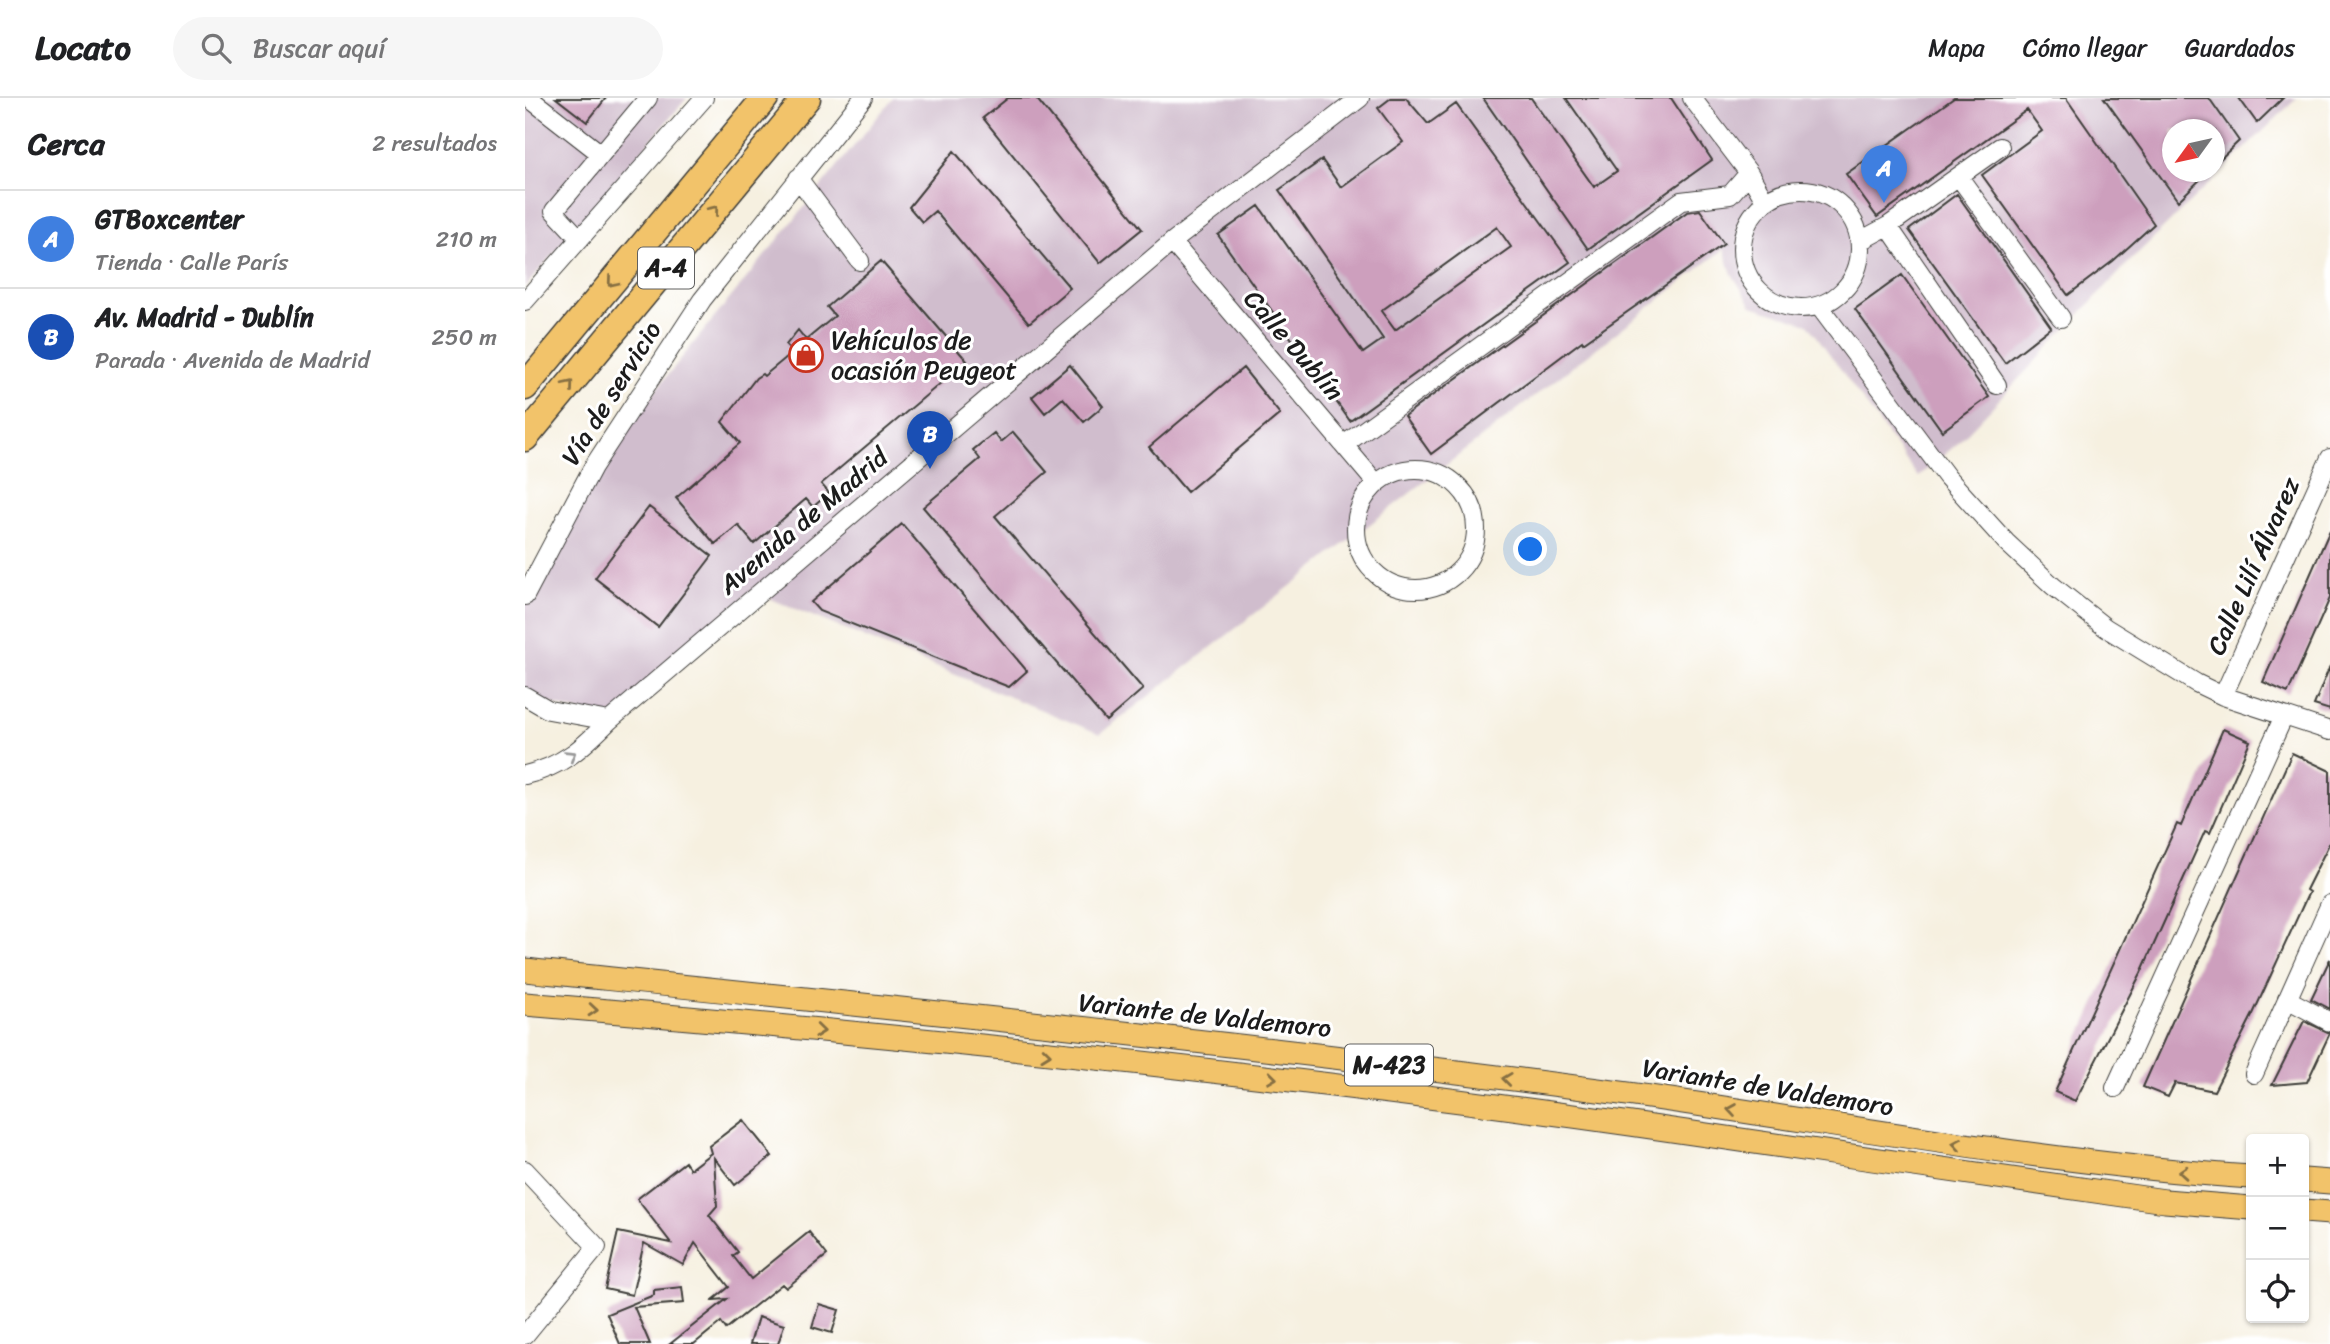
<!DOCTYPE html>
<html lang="es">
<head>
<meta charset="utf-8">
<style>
  body { margin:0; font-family:Sriracha,sans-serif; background:#f6f6f6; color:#202124 }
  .controls { position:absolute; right:21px; bottom:21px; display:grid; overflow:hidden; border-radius:7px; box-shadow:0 2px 5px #0004 }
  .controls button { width:63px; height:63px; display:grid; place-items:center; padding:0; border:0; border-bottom:2px solid #e0e0e0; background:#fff; color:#202124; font:35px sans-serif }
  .compass { position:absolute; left:1637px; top:21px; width:63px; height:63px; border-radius:50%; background:#fff; box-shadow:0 2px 5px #0004; rotate:237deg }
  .you { position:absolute; left:1006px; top:452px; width:24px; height:24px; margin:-18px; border:5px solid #fff; border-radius:50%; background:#1a73e8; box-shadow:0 0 0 10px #1a73e833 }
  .badge { display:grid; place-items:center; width:46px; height:46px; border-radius:50%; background:#ea580c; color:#fff; font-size:23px; font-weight:700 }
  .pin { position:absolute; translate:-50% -58px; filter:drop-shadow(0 2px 4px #0008) }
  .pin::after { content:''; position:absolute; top:37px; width:24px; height:21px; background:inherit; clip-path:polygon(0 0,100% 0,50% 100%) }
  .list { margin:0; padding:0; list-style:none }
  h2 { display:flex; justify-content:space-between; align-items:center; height:91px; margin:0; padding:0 28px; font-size:30px }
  h2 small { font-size:23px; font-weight:400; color:#757577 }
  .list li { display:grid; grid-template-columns:46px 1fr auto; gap:21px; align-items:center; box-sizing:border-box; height:98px; padding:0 28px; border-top:2px solid #e0e0e0 }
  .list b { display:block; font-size:26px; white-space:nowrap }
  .list p { margin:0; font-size:23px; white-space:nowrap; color:#757577 }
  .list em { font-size:23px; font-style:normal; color:#757577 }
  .icon { flex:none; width:38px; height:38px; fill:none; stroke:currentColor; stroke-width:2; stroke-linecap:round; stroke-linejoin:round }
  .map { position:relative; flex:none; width:1805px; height:1246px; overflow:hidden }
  header { display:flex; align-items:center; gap:42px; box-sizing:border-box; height:98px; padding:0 35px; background:#fff; border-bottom:2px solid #e0e0e0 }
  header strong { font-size:33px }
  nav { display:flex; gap:38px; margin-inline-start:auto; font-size:24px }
  .search { width:490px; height:63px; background:#f6f6f6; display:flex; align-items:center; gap:18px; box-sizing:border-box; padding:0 24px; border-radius:38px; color:#757577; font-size:26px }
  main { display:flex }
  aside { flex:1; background:#fff }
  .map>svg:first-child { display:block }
  .industrial { fill:#d0bdcd; fill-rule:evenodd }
  .building { fill:#cd9fbd; fill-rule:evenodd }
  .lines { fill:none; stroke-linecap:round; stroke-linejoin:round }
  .minor-casing { stroke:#3d3c39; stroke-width:20 }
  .major-casing { stroke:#3d3c39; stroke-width:25 }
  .highway-casing { stroke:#3d3c39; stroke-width:29 }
  .minor { stroke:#fff; stroke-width:18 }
  .major { stroke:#f2c36a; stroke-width:23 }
  .highway { stroke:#f2c36a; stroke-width:26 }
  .oneway { stroke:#877043 }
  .oneway2 { stroke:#999 }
  .labels { text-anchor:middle; stroke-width:6; stroke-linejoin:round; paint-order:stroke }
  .shield { fill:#fff; stroke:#606060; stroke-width:2 }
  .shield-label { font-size:24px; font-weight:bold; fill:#1c1c1c }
  .poi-label { font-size:26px; fill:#1c1c1c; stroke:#fff; text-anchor:start }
  .street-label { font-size:26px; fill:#1c1c1c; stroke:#fff }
</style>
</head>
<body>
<header>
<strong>Locato</strong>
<div class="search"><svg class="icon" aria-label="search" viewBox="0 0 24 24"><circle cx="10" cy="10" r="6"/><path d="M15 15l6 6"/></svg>Buscar aquí</div>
<nav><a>Mapa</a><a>Cómo llegar</a><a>Guardados</a></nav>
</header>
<main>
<aside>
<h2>Cerca<small>2 resultados</small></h2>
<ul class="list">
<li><span class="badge" style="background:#3f7fe0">A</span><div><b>GTBoxcenter</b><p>Tienda · Calle París</p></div><em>210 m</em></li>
<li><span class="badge" style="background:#1a4fb4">B</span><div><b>Av. Madrid - Dublín</b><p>Parada · Avenida de Madrid</p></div><em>250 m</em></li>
</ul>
</aside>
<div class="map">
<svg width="1805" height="1246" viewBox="0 0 1805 1246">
  <rect width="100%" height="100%" fill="#fff"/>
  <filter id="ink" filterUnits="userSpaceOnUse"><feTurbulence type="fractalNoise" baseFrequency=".0143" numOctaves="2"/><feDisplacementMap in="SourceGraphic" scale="14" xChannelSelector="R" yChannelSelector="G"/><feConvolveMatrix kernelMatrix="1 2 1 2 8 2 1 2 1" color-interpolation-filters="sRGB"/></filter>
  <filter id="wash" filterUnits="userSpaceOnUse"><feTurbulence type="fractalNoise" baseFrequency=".00686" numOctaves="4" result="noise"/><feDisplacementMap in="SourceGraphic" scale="28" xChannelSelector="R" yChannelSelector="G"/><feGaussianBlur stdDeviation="1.57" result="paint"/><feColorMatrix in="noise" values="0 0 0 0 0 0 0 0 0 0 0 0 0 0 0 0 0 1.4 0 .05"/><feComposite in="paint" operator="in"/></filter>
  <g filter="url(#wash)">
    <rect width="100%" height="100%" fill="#f6f0e0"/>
    <path class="industrial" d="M0 0H162L0 189Z
      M368 0H1772L1611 157 1432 346 1393 379 1283 226 1227 208 1207 176 1199 151 575 636 241 499 84 623 0 598V498L68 369ZM1647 32H1689V74H1647Z"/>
    <g id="blocks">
      <path class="building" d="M31 0H81L62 24Z
        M483 0H511L617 131 575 165 458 20Z
        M866 0H881L903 26 931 6 1045 164 825 323 693 137 734 108 838 255 858 241 754 92 797 62 816 89 878 44 853 10ZM972 129 986 149 870 232 856 213Z
        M958 0H1006L1069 89 1092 73 1041 0H1146L1187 62 1063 151Z
        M1429 0H1541L1629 126 1588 163 1543 197 1457 77 1517 33 1502 12 1352 119 1321 76Z
        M1579 0H1684L1714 43 1690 66V32H1648V74H1683L1653 103Z
        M1714 0H1758L1732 25Z
        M429 53 545 190 504 225 410 113 397 124 384 109Z
        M1432 96 1526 229 1480 265 1384 132Z
        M1175 112 1199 146 1058 245 1057 243 906 356 879 318 1162 114Z
        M356 163 442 263 296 386 304 395 288 409 281 401 229 446 213 427 190 446 151 400 215 345 197 324 231 280 237 276 239 278 268 254 261 247 273 232 281 242 310 218 302 209Z
        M1377 177 1464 299 1417 333 1330 211Z
        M545 267 578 308 559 324 538 300 520 315 507 299Z
        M718 270 755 316 662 394 624 349Z
        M488 334 522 374 470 418 618 591 581 623 398 409 455 361 448 352 469 335 476 344Z
        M124 409 187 458 133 529 70 480Z
        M377 426 502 573 484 589 294 513 286 504Z
        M1805 432V500L1763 595 1738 584Z
        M1805 568V612L1789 607Z
        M1698 631 1725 643 1685 735 1680 733 1616 875 1550 1003 1530 994 1652 726 1656 728Z
        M1767 655 1805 673V744L1781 792 1784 794 1728 916 1689 993 1650 985 1643 999 1618 989Z
        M1805 861V911L1786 901Z
        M1779 923 1805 935 1782 984 1747 987Z
        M218 1022 247 1058 210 1087 189 1060 192 1108 184 1117 213 1154 208 1158 226 1181 284 1134 302 1157 261 1190 257 1186 201 1231 196 1224 169 1246H145L202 1201 188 1202 204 1189 170 1145 158 1167 119 1145 107 1197 80 1191 93 1134 146 1145 112 1101 160 1064 165 1071 186 1055 184 1048Z
        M157 1189 159 1205 109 1209 125 1246H95L82 1216 129 1197V1192Z
        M294 1206 314 1212 307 1235 287 1229Z
        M233 1219 259 1227 253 1246H225Z"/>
    </g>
  </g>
  <g filter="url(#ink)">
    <use href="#blocks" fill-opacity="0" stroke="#3d3c39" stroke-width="2"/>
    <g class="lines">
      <g class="minor-casing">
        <path id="minor" d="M4 0 76 56
          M1167 0 1224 75 1240 103
          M1434 79 1536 220
          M273 80 335 163
          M1217 151a59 59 0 1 1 118 0a59 59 0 1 1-118 0Z
          M1363 128 1472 287
          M55 141 29 113 123 0
          M1335 143 1363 128 1475 49
          M647 144 851 385
          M0 203 179 0
          M1294 208 1422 379 1481 444 1528 488 1581 530 1671 585 1698 598 1805 633
          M820 346 1156 103 1205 97 1224 75
          M831 431a60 60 0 1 1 120 0a60 60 0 1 1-120 0Z
          M0 498 68 369 177 202 338 0
          M0 598 24 612 84 623
          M1698 598 1805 360
          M0 677C38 668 57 650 84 623L647 144 835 0
          M1762 901 1805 924
          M1729 976 1805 806
          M1590 990 1759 618
          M0 1072 72 1149 0 1237"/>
      </g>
      <g class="major-casing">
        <path id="major" d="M0 872C368 910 736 947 1103 996 1311 1025 1517 1065 1726 1079
          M0 906C369 936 739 975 1106 1026 1284 1051 1462 1079 1640 1103L1726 1110
          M1779 1082 1805 1084
          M1779 1113 1805 1115"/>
      </g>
      <g class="highway-casing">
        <path id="highway" d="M0 289 240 0
          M0 340 282 0"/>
      </g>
      <use href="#minor" class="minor"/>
      <use href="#major" class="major"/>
      <use href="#highway" class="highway"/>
    </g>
    <defs><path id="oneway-chevron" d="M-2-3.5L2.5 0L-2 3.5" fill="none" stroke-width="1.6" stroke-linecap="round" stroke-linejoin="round" transform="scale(1.75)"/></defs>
    <g class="oneway">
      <use href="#oneway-chevron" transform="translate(189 112) rotate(-50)"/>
      <use href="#oneway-chevron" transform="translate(87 184) rotate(130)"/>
      <use href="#oneway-chevron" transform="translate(44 287) rotate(-50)"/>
      <use href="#oneway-chevron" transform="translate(68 912) rotate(5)"/>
      <use href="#oneway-chevron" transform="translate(295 933) rotate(6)"/>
      <use href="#oneway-chevron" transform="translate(521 956) rotate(6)"/>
      <use href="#oneway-chevron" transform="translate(747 980) rotate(7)"/>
      <use href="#oneway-chevron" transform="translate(982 981) rotate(-173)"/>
      <use href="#oneway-chevron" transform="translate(1207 1012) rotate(-171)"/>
      <use href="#oneway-chevron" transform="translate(1432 1046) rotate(-171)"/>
      <use href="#oneway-chevron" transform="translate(1658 1074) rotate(-176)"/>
    </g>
    <use class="oneway2" href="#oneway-chevron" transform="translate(46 657) rotate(-32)"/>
  </g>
  <defs>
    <g id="shop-ring" transform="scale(1.75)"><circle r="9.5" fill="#fff" stroke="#c8321e" stroke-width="1.5"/><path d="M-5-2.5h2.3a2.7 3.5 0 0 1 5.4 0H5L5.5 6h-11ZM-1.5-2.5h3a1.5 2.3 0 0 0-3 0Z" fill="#c8321e"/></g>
  </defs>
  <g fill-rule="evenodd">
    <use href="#shop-ring" x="281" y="257"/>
  </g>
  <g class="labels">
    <g class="shield">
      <rect x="113" y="149.5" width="56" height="41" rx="5"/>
      <rect x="820" y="946.5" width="88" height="41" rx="5"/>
    </g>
    <g class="shield-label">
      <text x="141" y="178">A-4</text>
      <text x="864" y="975">M-423</text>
    </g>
    <g class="poi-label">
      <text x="306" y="251">Vehículos de<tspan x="306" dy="30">ocasión Peugeot</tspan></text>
    </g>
    <g class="street-label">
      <text transform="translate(769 247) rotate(49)" y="9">Calle Dublín</text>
      <text transform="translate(86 295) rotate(-58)" y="9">Vía de servicio</text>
      <text transform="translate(278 423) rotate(-40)" y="9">Avenida de Madrid</text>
      <text transform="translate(1728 468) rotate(-66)" y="9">Calle Lilí Álvarez</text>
      <text transform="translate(680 917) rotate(6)" y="9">Variante de Valdemoro</text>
      <text transform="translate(1243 989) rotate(9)" y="9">Variante de Valdemoro</text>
    </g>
  </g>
</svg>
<div class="controls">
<button>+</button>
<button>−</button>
<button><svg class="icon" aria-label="locate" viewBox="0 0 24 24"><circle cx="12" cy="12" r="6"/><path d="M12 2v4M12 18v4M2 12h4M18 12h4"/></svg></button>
</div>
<svg class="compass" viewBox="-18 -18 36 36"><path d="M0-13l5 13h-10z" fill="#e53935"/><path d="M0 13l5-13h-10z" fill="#757577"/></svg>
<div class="you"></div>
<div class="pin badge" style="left:1359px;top:105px;background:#3f7fe0">A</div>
<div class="pin badge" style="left:405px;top:371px;background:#1a4fb4">B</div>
</div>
</main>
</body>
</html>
